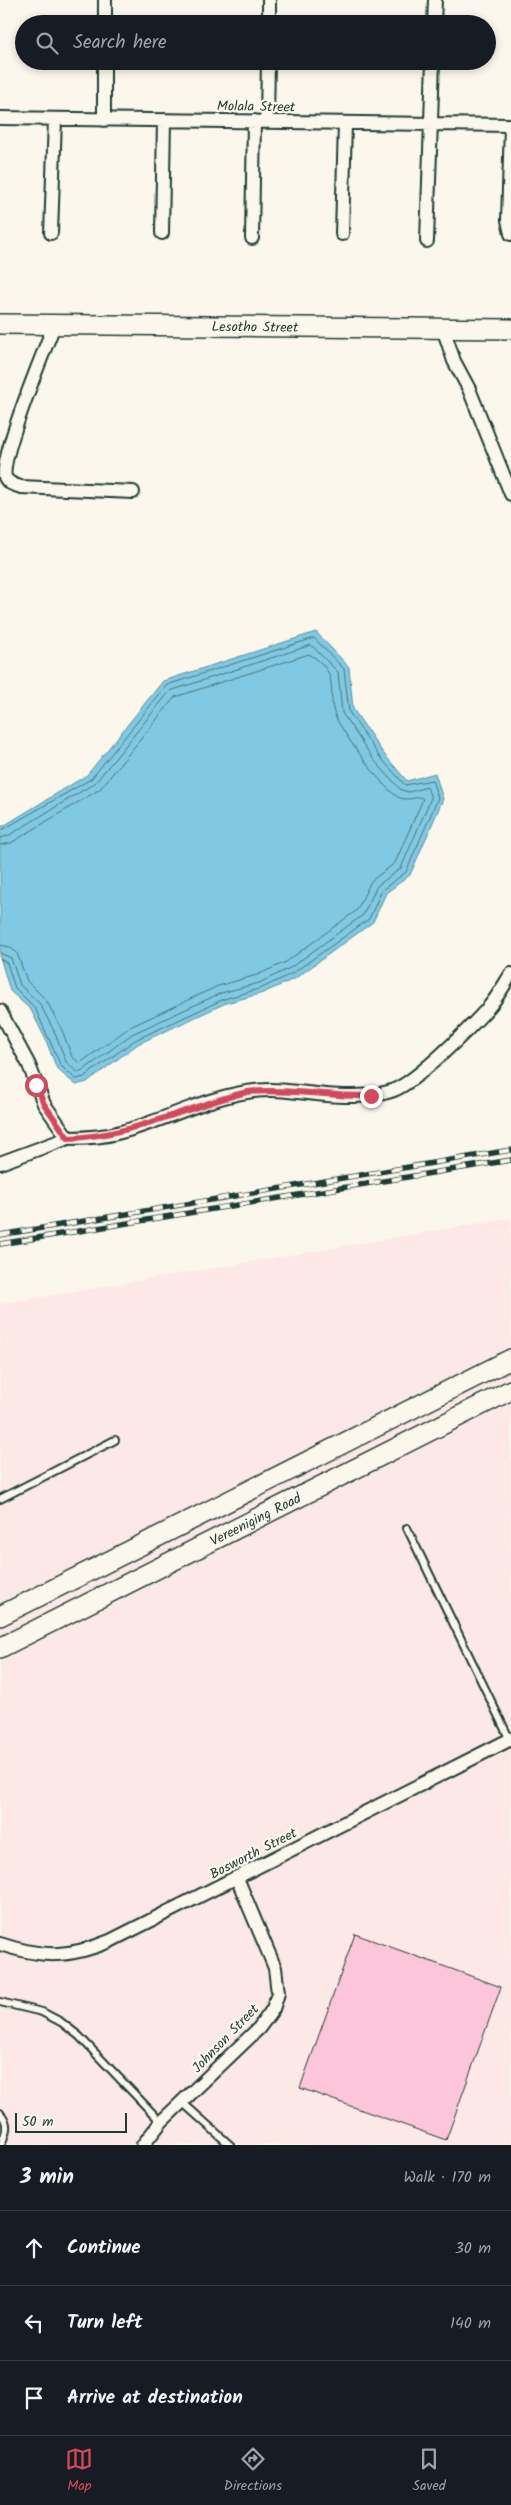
<!DOCTYPE html>
<html lang="en">
<head>
<meta charset="utf-8">
<style>
  body { margin:0; font-family:Kalam,sans-serif; background:#20242c; color:#f1f3f6 }
  .scale { position:absolute; left:15px; bottom:12px; width:112px; box-sizing:border-box; padding-left:5px; border:2px solid #1f3d34; border-top:0; font-size:14px; line-height:18px; white-space:nowrap; color:#1f3d34; -webkit-text-stroke:4px #fbf7ec; paint-order:stroke }
  .stop { position:absolute; width:15px; height:15px; margin:-11px; border:4px solid #d1495b; border-radius:50%; background:#fff }
  .stop.end { background:#d1495b; border-color:#fff; box-shadow:0 1px 5px #0008 }
  .list { margin:0; padding:0; list-style:none }
  h2 { display:flex; justify-content:space-between; align-items:center; height:65px; margin:0; padding:0 20px; font-size:21px }
  h2 small { font-size:16px; font-weight:400; color:#9ea1a6 }
  .list li { display:grid; grid-template-columns:32px 1fr auto; gap:15px; align-items:center; box-sizing:border-box; height:75px; padding:0 20px; border-top:1px solid #363941 }
  .list b { display:block; font-size:19px; white-space:nowrap }
  .list em { font-size:16px; font-style:normal; color:#9ea1a6 }
  .icon { flex:none; width:28px; height:28px; fill:none; stroke:currentColor; stroke-width:2; stroke-linecap:round; stroke-linejoin:round }
  .map { position:relative; flex:none; width:511px; height:2145px; overflow:hidden }
  .search { position:absolute; background:#171b24; box-shadow:0 2px 8px #0003; left:15px; right:15px; top:15px; height:55px; display:flex; align-items:center; gap:12px; box-sizing:border-box; padding:0 18px; border-radius:28px; color:#9ea1a6; font-size:19px }
  .sheet { height:290px; background:#171b24 }
  nav { display:flex; justify-content:space-around; align-items:center; box-sizing:border-box; height:70px; border-top:1px solid #363941; background:#171b24; font-size:14px; color:#9ea1a6 }
  nav a { display:grid; justify-items:center; gap:2px }
  nav .on { color:#d1495b }
  .map>svg:first-child { display:block }
  .built { fill:#fce8e7 }
  .water { fill:#81c8e2; stroke:#5a909c }
  .lines { fill:none; stroke-linecap:round; stroke-linejoin:round }
  .shore { stroke:#46757a; stroke-width:1 }
  .building { fill:#fdc5da; stroke:#1f3d34 }
  .lane-casing { stroke:#1f3d34; stroke-width:10 }
  .street-casing { stroke:#1f3d34; stroke-width:16 }
  .secondary-casing { stroke:#1f3d34; stroke-width:22 }
  .lane { stroke:#fbf7ec; stroke-width:6 }
  .street { stroke:#fbf7ec; stroke-width:12 }
  .secondary { stroke:#fbf7ec; stroke-width:19 }
  .rail-casing { stroke:#1f3d34; stroke-width:5.5 }
  .rail { stroke:#fbf7ec; stroke-width:4; stroke-dasharray:11; stroke-linecap:butt }
  .route { stroke:#d1495b; stroke-width:6 }
  .labels { text-anchor:middle; stroke-width:4.5; stroke-linejoin:round; paint-order:stroke }
  .street-label { font-size:14px; fill:#1f3d34; stroke:#fbf7ec }
</style>
</head>
<body>
<div class="map">
<svg width="511" height="2145" viewBox="0 0 511 2145">
  <rect width="100%" height="100%" fill="#fbf7ec"/>
  <filter id="ink" filterUnits="userSpaceOnUse"><feTurbulence type="fractalNoise" baseFrequency=".02" numOctaves="2"/><feDisplacementMap in="SourceGraphic" scale="10" xChannelSelector="R" yChannelSelector="G"/><feConvolveMatrix kernelMatrix="1 2 1 2 8 2 1 2 1" color-interpolation-filters="sRGB"/></filter>
  <g filter="url(#ink)">
    <path class="built" d="M511 1218V2145H0V1304Z"/>
    <path class="water" d="M316 632 349 667 353 709 383 753 407 781 435 773 443 799 410 875 386 893 373 922 296 978 263 993 226 1003 138 1044 87 1082 76 1085 57 1069 45 1038 31 1010 10 991 0 957V828L87 775 163 681Z"/>
    <g class="lines">
      <path class="shore" d="M0 831 91 779 167 685 314 638 344 669 349 712 379 756 405 785 432 780 438 798 406 872 382 890 369 919 293 973 262 988 224 999 135 1040 84 1077 76 1079 61 1066 35 1008 15 988 7 963 0 959
        M0 838 8 836 95 783 170 691 311 645 338 672 342 713 374 760 401 790 409 792 427 787 431 798 401 868 377 886 363 915 290 968 259 983 221 993 132 1034 81 1072H77L66 1062 55 1033 40 1004 20 985 11 958 0 953
        M0 845 11 843 100 789 175 697 309 654C343 674 325 693 336 718 344 734 383 789 398 797 405 801 413 798 420 797L423 799 395 863 371 881 357 910 286 962 257 975 218 986 130 1027 80 1063 72 1057 62 1030 46 1000 27 981 17 953 10 947 0 945"/>
    </g>
    <path class="building" d="M355 1934 501 1987 446 2140 300 2088Z"/>
    <g class="lines">
      <g class="lane-casing">
        <path id="lane" d="M0 1499 115 1440
          M407 1528 510 1740
          M0 2002 42 2012 61 2022 79 2036 161 2122
          M183 2103 230 2145
          M0 2113C10 2124 6 2132 1 2145"/>
      </g>
      <g class="street-casing">
        <path id="street" d="M105 24V0
          M269 24V0
          M434 24 435 0
          M0 118 511 125
          M104 120V61
          M267 121 268 61
          M511 126 508 220 511 234
          M51 233 55 119
          M162 233 164 120
          M342 234 345 123
          M252 238 254 121
          M427 241 433 61
          M55 323C45 349 0 456 5 477 8 484 15 485 21 487L133 492
          M443 328 454 361 469 389 511 494
          M0 1011 29 1065 44 1104 68 1138C86 1138 104 1137 121 1132 163 1121 203 1099 247 1092 280 1086 312 1096 345 1096 361 1096 378 1096 394 1090 417 1081 470 1028 488 1008 497 998 504 985 511 974
          M0 1163 68 1138
          M0 1944C43 1958 68 1958 110 1941L511 1739
          M143 2145 161 2122 259 2028 273 2009 278 1993 275 1968 237 1878"/>
      </g>
      <g class="secondary-casing">
        <g id="secondary">
          <path id="s1" d="M0 324 511 329"/>
          <path d="M0 1616 511 1359"/>
          <path id="s2" d="M0 1648 511 1390"/>
        </g>
      </g>
      <use href="#lane" class="lane"/>
      <use href="#street" class="street"/>
      <use href="#secondary" class="secondary"/>
      <g class="rail-casing">
        <path id="rail" d="M0 1235 511 1150
          M0 1244 511 1160"/>
      </g>
      <use href="#rail" class="rail"/>
    </g>
  </g>
  <g class="lines" filter="url(#ink)">
    <path class="route" d="M36 1085 44 1104 68 1138C133 1136 185 1107 247 1092 289 1088 329 1097 371 1096"/>
  </g>
  <g class="labels">
    <g class="street-label">
      <text transform="translate(256 106) rotate(1)" y="5">Molala Street</text>
      <text dy="5" stroke="none"><textPath href="#s1" startOffset="255">Lesotho Street</textPath></text>
      <text dy="5" stroke="none"><textPath href="#s2" startOffset="286">Vereeniging Road</textPath></text>
      <text transform="translate(253 1853) rotate(-27)" y="5">Bosworth Street</text>
      <text transform="translate(225 2038) rotate(-46)" y="5">Johnson Street</text>
    </g>
  </g>
</svg>
<div class="scale">50 m</div>
<div class="stop" style="left:36px;top:1085px"></div>
<div class="stop end" style="left:371px;top:1096px"></div>
<div class="search"><svg class="icon" aria-label="search" viewBox="0 0 24 24"><circle cx="10" cy="10" r="6"/><path d="M15 15l6 6"/></svg>Search here</div>
</div>
<section class="sheet">
<h2>3 min<small>Walk · 170 m</small></h2>
<ul class="list">
<li><svg class="icon" aria-label="ahead" viewBox="0 0 24 24"><path d="M12 20V5M6 11l6-6 6 6"/></svg><div><b>Continue</b></div><em>30 m</em></li>
<li><svg class="icon" aria-label="left" viewBox="0 0 24 24"><path d="M17 20v-9H6M10 6l-5 5 5 5"/></svg><div><b>Turn left</b></div><em>140 m</em></li>
<li><svg class="icon" aria-label="arrive" viewBox="0 0 24 24"><path d="M6 21V4h12l-3 4 3 4H6"/></svg><div><b>Arrive at destination</b></div></li>
</ul>
</section>
<nav>
<a class="on"><svg class="icon" aria-label="map" viewBox="0 0 24 24"><path d="M3 6l6-2 6 2 6-2v14l-6 2-6-2-6 2zM9 4v14M15 6v14"/></svg>Map</a>
<a><svg class="icon" aria-label="directions" viewBox="0 0 24 24"><path d="M12 3l9 9-9 9-9-9zM9 14v-3h6M13 9l2 2-2 2"/></svg>Directions</a>
<a><svg class="icon" aria-label="saved" viewBox="0 0 24 24"><path d="M7 4h10v16l-5-4-5 4z"/></svg>Saved</a>
</nav>
</body>
</html>
